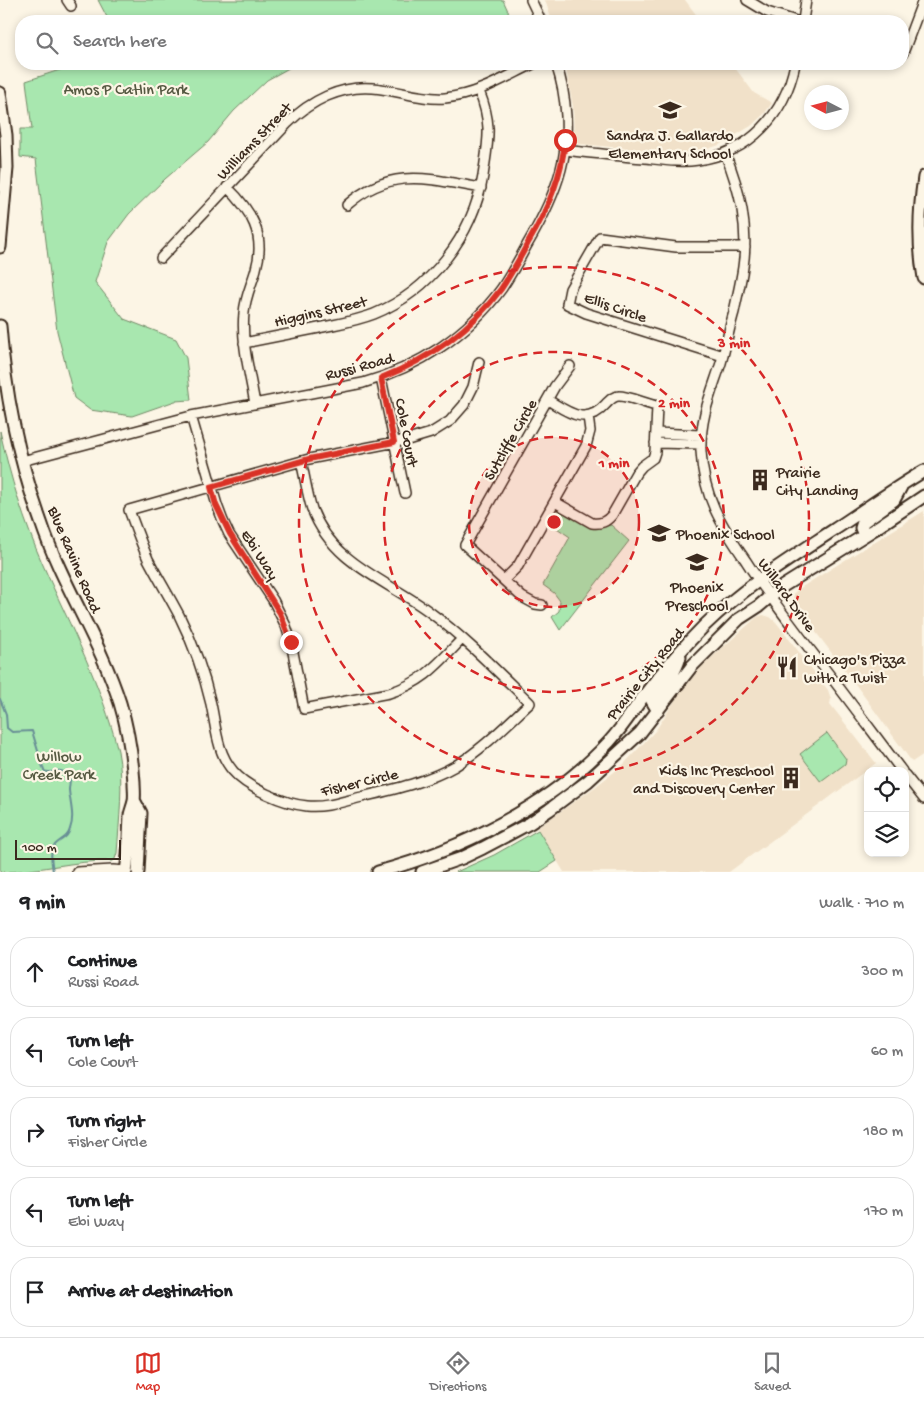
<!DOCTYPE html>
<html lang="en">
<head>
<meta charset="utf-8">
<style>
  body { margin:0; font-family:"Gochi Hand",sans-serif; background:#f6f6f6; color:#202124 }
  .controls { position:absolute; right:15px; bottom:15px; display:grid; overflow:hidden; border-radius:10px; box-shadow:0 2px 8px #0003 }
  .controls button { width:45px; height:45px; display:grid; place-items:center; padding:0; border:0; border-bottom:1px solid #e0e0e0; background:#fff; color:#202124; font:25px sans-serif }
  .compass { position:absolute; left:804px; top:85px; width:45px; height:45px; border-radius:50%; background:#fff; box-shadow:0 2px 8px #0003; rotate:276deg }
  .scale { position:absolute; left:15px; bottom:12px; width:106px; box-sizing:border-box; padding-left:5px; border:2px solid #3b2a1e; border-top:0; font-size:14px; line-height:18px; white-space:nowrap; color:#3b2a1e; -webkit-text-stroke:4px #fcf5e5; paint-order:stroke }
  .stop { position:absolute; width:15px; height:15px; margin:-11px; border:4px solid #d93025; border-radius:50%; background:#fff }
  .stop.end { background:#d93025; border-color:#fff; box-shadow:0 1px 5px #0008 }
  .list { margin:0; padding:0; list-style:none }
  h2 { display:flex; justify-content:space-between; align-items:center; height:65px; margin:0; padding:0 20px; font-size:21px }
  h2 small { font-size:16px; font-weight:400; color:#757577 }
  .list li { display:grid; grid-template-columns:32px 1fr auto; gap:15px; align-items:center; box-sizing:border-box; height:70px; margin:0 10px 10px; padding:0 10px; border:1px solid #e0e0e0; border-radius:20px }
  .list b { display:block; font-size:19px; white-space:nowrap }
  .list p { margin:0; font-size:16px; white-space:nowrap; color:#757577 }
  .list em { font-size:16px; font-style:normal; color:#757577 }
  .icon { flex:none; width:28px; height:28px; fill:none; stroke:currentColor; stroke-width:2; stroke-linecap:round; stroke-linejoin:round }
  .map { position:relative; flex:none; width:924px; height:872px; overflow:hidden }
  .search { position:absolute; background:#fff; box-shadow:0 2px 8px #0003; left:15px; right:15px; top:15px; height:55px; display:flex; align-items:center; gap:12px; box-sizing:border-box; padding:0 18px; border-radius:20px; color:#757577; font-size:19px }
  .sheet { height:465px; background:#fff }
  nav { display:flex; justify-content:space-around; align-items:center; box-sizing:border-box; height:70px; border-top:1px solid #e0e0e0; background:#fff; font-size:14px; color:#757577 }
  nav a { display:grid; justify-items:center; gap:2px }
  nav .on { color:#d93025 }
  .map>svg:first-child { display:block }
  .built { fill:#f1e1c9 }
  .green { fill:#a8e7af; stroke:#728866 }
  .lines { fill:none; stroke-linecap:round; stroke-linejoin:round }
  .stream { stroke:#678e95; stroke-width:2 }
  .minor-casing { stroke:#3b2a1e; stroke-width:12 }
  .major-casing { stroke:#3b2a1e; stroke-width:15 }
  .minor { stroke:#fcf5e5; stroke-width:9 }
  .major { stroke:#fcf5e5; stroke-width:11 }
  .route { stroke:#d93025; stroke-width:6 }
  .ring { fill:none; stroke:#d62828; stroke-width:2.5; stroke-dasharray:9 6 }
  .labels { text-anchor:middle; stroke-width:4.5; stroke-linejoin:round; paint-order:stroke }
  .park-label { font-size:16px; fill:#565942; stroke:#fcf5e5 }
  .poi-label { font-size:16px; fill:#3b2a1e; stroke:#fcf5e5; text-anchor:start }
  .street-label { font-size:16px; fill:#3b2a1e; stroke:#fcf5e5 }
  .centre { fill:#d62828; stroke:#fcf5e5; stroke-width:2.5 }
  .ring-label { font-size:15px; text-anchor:middle; font-weight:bold; fill:#d62828; stroke:#fcf5e5; stroke-width:4.5; stroke-linejoin:round; paint-order:stroke }
</style>
</head>
<body>
<div class="map">
<svg width="924" height="872" viewBox="0 0 924 872">
  <rect width="100%" height="100%" fill="#fcf5e5"/>
  <filter id="ink" filterUnits="userSpaceOnUse"><feTurbulence type="fractalNoise" baseFrequency=".02" numOctaves="2"/><feDisplacementMap in="SourceGraphic" scale="10" xChannelSelector="R" yChannelSelector="G"/><feConvolveMatrix kernelMatrix="1 2 1 2 8 2 1 2 1" color-interpolation-filters="sRGB"/></filter>
  <g filter="url(#ink)">
    <path class="built" d="M545 0H685L701 21H552Z
      M565 64H732L754 93 772 103 765 113 751 126 719 145 702 151 684 153 664 152 580 144 576 142 574 138 573 107Z
      M924 511V754L912 762 853 681 802 614 793 598 794 593 797 590Z
      M763 615 770 617 776 622 828 690 831 699 830 704 876 763 729 872H564L537 828 595 787 623 765 656 730 679 694 703 665 757 617Z"/>
    <path class="green" d="M98 0H503L512 20 510 21H109Z
      M78 64H296L267 80 234 111 208 142 165 179 129 214 108 242 95 282 124 319 176 339 186 358 191 400 175 401 132 416 90 410 74 398 57 331 36 159 20 157V129H32L26 81Z
      M0 431C10 477 24 522 43 565 70 626 102 685 118 751 124 780 119 823 117 853L115 859 112 861C74 860 38 872 0 872Z
      M560 507 603 526 611 525 629 541 560 630 552 617 559 611 560 601 554 593 543 585 570 537 551 524Z
      M827 733 846 759 845 764 821 782 800 754Z
      M538 830 557 861 540 872H456L494 855Z"/>
    <g class="lines">
      <path class="stream" d="M0 699 6 714 7 728 12 732 32 731 44 771C52 775 58 767 65 773 68 775 69 775 70 779 70 782 69 787 69 790 70 803 75 817 70 829 68 837 63 838 57 843 48 850 52 862 53 872"/>
      <g class="minor-casing">
        <path id="minor" d="M67 0 71 6
          M531 0 541 21
          M747 0 767 12 796 21
          M803 21 806 0
          M903 53 923 0
          M565 150C591 153 618 156 645 158 663 160 681 163 698 160 750 153 785 114 795 64
          M725 153C740 190 749 227 743 267 741 282 737 297 734 312 729 329 726 346 721 363 711 394 700 417 701 451 703 496 721 525 746 561 765 591 787 619 808 647 840 688 871 730 902 771
          M227 187C251 210 266 235 256 269 252 284 245 297 244 313 241 343 250 374 255 404
          M347 205C391 166 429 179 481 188
          M161 258 288 123C310 101 341 85 373 88 397 90 421 100 445 98 477 95 504 78 533 64
          M244 343C269 338 294 333 319 328 337 324 356 321 374 314 430 291 473 236 483 176 488 141 493 125 479 91
          M723 356 586 313 567 304 570 289 600 237 676 247H745
          M381 378 405 493
          M548 400C568 412 586 427 606 404 610 400 613 396 619 396 628 396 647 404 657 406L655 452 653 458 642 466 636 473 612 515C606 522 601 524 592 523L555 502
          M191 416 217 505 223 521 229 534 273 600 286 626 291 642 304 709 389 693C424 682 438 664 462 639
          M656 433 701 435
          M655 443 701 444
          M22 461 191 416 363 383C419 367 468 335 502 288 511 274 519 260 527 245 541 221 554 196 561 169 570 136 567 96 556 64
          M301 461C305 477 307 494 312 509 333 565 388 580 431 613 466 639 498 672 530 703 506 725 483 749 455 766 427 782 394 789 362 797 344 801 326 808 307 806 285 804 247 788 233 771 217 753 216 727 211 704 204 674 193 643 179 615 169 596 158 578 148 559 141 543 135 526 129 510L309 459 411 439 431 433 450 421 464 405 473 387 479 362
          M504 580 518 566 586 446 590 431 588 416
          M542 605 535 604 522 597 465 545 555 386 570 366
          M905 775 924 799
          M77 872 113 870 127 871"/>
      </g>
      <g class="major-casing">
        <path id="major" d="M0 93 6 135 7 168 0 247
          M924 177C919 210 918 245 924 278
          M0 326C5 393 18 458 41 522 62 585 100 640 120 703 128 729 132 755 134 782 134 788 135 795 134 801 133 806 131 810 130 815 129 834 129 853 126 872
          M864 535 861 528 863 522 894 500 901 487
          M658 711 652 701C663 687 675 675 680 657
          M134 800 141 813 138 872
          M378 872C461 850 551 805 609 742 622 728 632 712 643 697 662 672 683 647 705 625 743 588 788 560 832 531 863 511 893 489 924 471
          M422 872 462 858 483 848 530 823 549 810 588 781 640 733 692 666 739 619 759 606 780 588 873 530 924 496"/>
      </g>
      <use href="#minor" class="minor"/>
      <use href="#major" class="major"/>
    </g>
  </g>
  <g class="lines" filter="url(#ink)">
    <path class="route" d="M291 642 280 613 230 534 216 505 211 487 309 459 394 442 381 378C429 359 470 331 501 289 511 274 520 258 528 243 547 211 562 177 565 140"/>
  </g>
  <circle cx="554" cy="522" r="85" fill="#d62828" fill-opacity=".12"/>
  <g class="ring">
    <circle cx="554" cy="522" r="85"/>
    <circle cx="554" cy="522" r="170"/>
    <circle cx="554" cy="522" r="255"/>
  </g>
  <defs>
    <g id="school-bare" transform="scale(1.725)"><path d="M0-5L7-2L0 1L-7-2ZM-4 1L0 2.5L4 1V4Q0 6-4 4Z" fill="#3b2a1e" stroke="#fcf5e5" stroke-width="2.5" paint-order="stroke"/></g>
    <g id="building-bare" transform="scale(1.725)"><path d="M-4-6H4V6H1V3H-1V6H-4ZM-2.5-4.3h1.7v1.8h-1.7ZM.8-4.3h1.7v1.8H.8ZM-2.5-1h1.7V.8h-1.7ZM.8-1h1.7V.8H.8Z" fill="#3b2a1e" stroke="#fcf5e5" stroke-width="2.5" paint-order="stroke"/></g>
    <g id="restaurant-bare" transform="scale(1.725)"><path d="M-5-6h1v4h1v-4h1v4h1v-4h1v5L-1.5 .5V6h-2V.5L-5-1ZM5-6V6H3V1.5H1.5Q1.5-4 5-6Z" fill="#3b2a1e" stroke="#fcf5e5" stroke-width="2.5" paint-order="stroke"/></g>
  </defs>
  <g fill-rule="evenodd">
    <use href="#school-bare" x="670" y="110"/>
    <use href="#building-bare" x="760" y="480"/>
    <use href="#school-bare" x="659" y="533"/>
    <use href="#school-bare" x="697" y="562"/>
    <use href="#restaurant-bare" x="787" y="667"/>
    <use href="#building-bare" x="791" y="778"/>
  </g>
  <g class="labels">
    <g class="park-label">
      <text x="126" y="94">Amos P Catlin Park</text>
      <text x="59" y="761">Willow<tspan x="59" dy="18">Creek Park</tspan></text>
    </g>
    <g class="poi-label">
      <text x="670" y="140" text-anchor="middle">Sandra J. Gallardo<tspan x="670" dy="18">Elementary School</tspan></text>
      <text x="776" y="477">Prairie<tspan x="776" dy="18">City Landing</tspan></text>
      <text x="676" y="539">Phoenix School</text>
      <text x="697" y="592" text-anchor="middle">Phoenix<tspan x="697" dy="18">Preschool</tspan></text>
      <text x="804" y="664">Chicago's Pizza<tspan x="804" dy="18">with a Twist</tspan></text>
      <text x="774" y="775" text-anchor="end">Kids Inc Preschool<tspan x="774" dy="18">and Discovery Center</tspan></text>
    </g>
    <g class="street-label">
      <text transform="translate(253 140) rotate(-46)" y="6">Williams Street</text>
      <text transform="translate(616 306) rotate(19)" y="6">Ellis Circle</text>
      <text transform="translate(320 310) rotate(-13)" y="6">Higgins Street</text>
      <text transform="translate(359 365) rotate(-15)" y="6">Russi Road</text>
      <text transform="translate(408 432) rotate(79)" y="6">Cole Court</text>
      <text transform="translate(509 439) rotate(-60)" y="6">Sutcliffe Circle</text>
      <text transform="translate(261 554) rotate(57)" y="6">Ebi Way</text>
      <text transform="translate(76 559) rotate(67)" y="6">Blue Ravine Road</text>
      <text transform="translate(788 594) rotate(54)" y="6">Willard Drive</text>
      <text transform="translate(644 673) rotate(-51)" y="6">Prairie City Road</text>
      <text transform="translate(359 781) rotate(-13)" y="6">Fisher Circle</text>
    </g>
  </g>
  <circle cx="554" cy="522" r="8" class="centre"/>
  <g class="ring-label">
    <text x="734" y="347">3 min</text>
    <text x="674" y="407">2 min</text>
    <text x="614" y="467">1 min</text>
  </g>
</svg>
<div class="controls">
<button><svg class="icon" aria-label="locate" viewBox="0 0 24 24"><circle cx="12" cy="12" r="6"/><path d="M12 2v4M12 18v4M2 12h4M18 12h4"/></svg></button>
<button><svg class="icon" aria-label="layers" viewBox="0 0 24 24"><path d="M12 4l9 5-9 5-9-5zM3 14l9 5 9-5"/></svg></button>
</div>
<svg class="compass" viewBox="-18 -18 36 36"><path d="M0-13l5 13h-10z" fill="#e53935"/><path d="M0 13l5-13h-10z" fill="#757577"/></svg>
<div class="scale">100 m</div>
<div class="stop" style="left:565px;top:140px"></div>
<div class="stop end" style="left:291px;top:642px"></div>
<div class="search"><svg class="icon" aria-label="search" viewBox="0 0 24 24"><circle cx="10" cy="10" r="6"/><path d="M15 15l6 6"/></svg>Search here</div>
</div>
<section class="sheet">
<h2>9 min<small>Walk · 710 m</small></h2>
<ul class="list">
<li><svg class="icon" aria-label="ahead" viewBox="0 0 24 24"><path d="M12 20V5M6 11l6-6 6 6"/></svg><div><b>Continue</b><p>Russi Road</p></div><em>300 m</em></li>
<li><svg class="icon" aria-label="left" viewBox="0 0 24 24"><path d="M17 20v-9H6M10 6l-5 5 5 5"/></svg><div><b>Turn left</b><p>Cole Court</p></div><em>60 m</em></li>
<li><svg class="icon" aria-label="right" viewBox="0 0 24 24"><path d="M7 20v-9h11M14 6l5 5-5 5"/></svg><div><b>Turn right</b><p>Fisher Circle</p></div><em>180 m</em></li>
<li><svg class="icon" aria-label="left" viewBox="0 0 24 24"><path d="M17 20v-9H6M10 6l-5 5 5 5"/></svg><div><b>Turn left</b><p>Ebi Way</p></div><em>170 m</em></li>
<li><svg class="icon" aria-label="arrive" viewBox="0 0 24 24"><path d="M6 21V4h12l-3 4 3 4H6"/></svg><div><b>Arrive at destination</b></div></li>
</ul>
</section>
<nav>
<a class="on"><svg class="icon" aria-label="map" viewBox="0 0 24 24"><path d="M3 6l6-2 6 2 6-2v14l-6 2-6-2-6 2zM9 4v14M15 6v14"/></svg>Map</a>
<a><svg class="icon" aria-label="directions" viewBox="0 0 24 24"><path d="M12 3l9 9-9 9-9-9zM9 14v-3h6M13 9l2 2-2 2"/></svg>Directions</a>
<a><svg class="icon" aria-label="saved" viewBox="0 0 24 24"><path d="M7 4h10v16l-5-4-5 4z"/></svg>Saved</a>
</nav>
</body>
</html>
